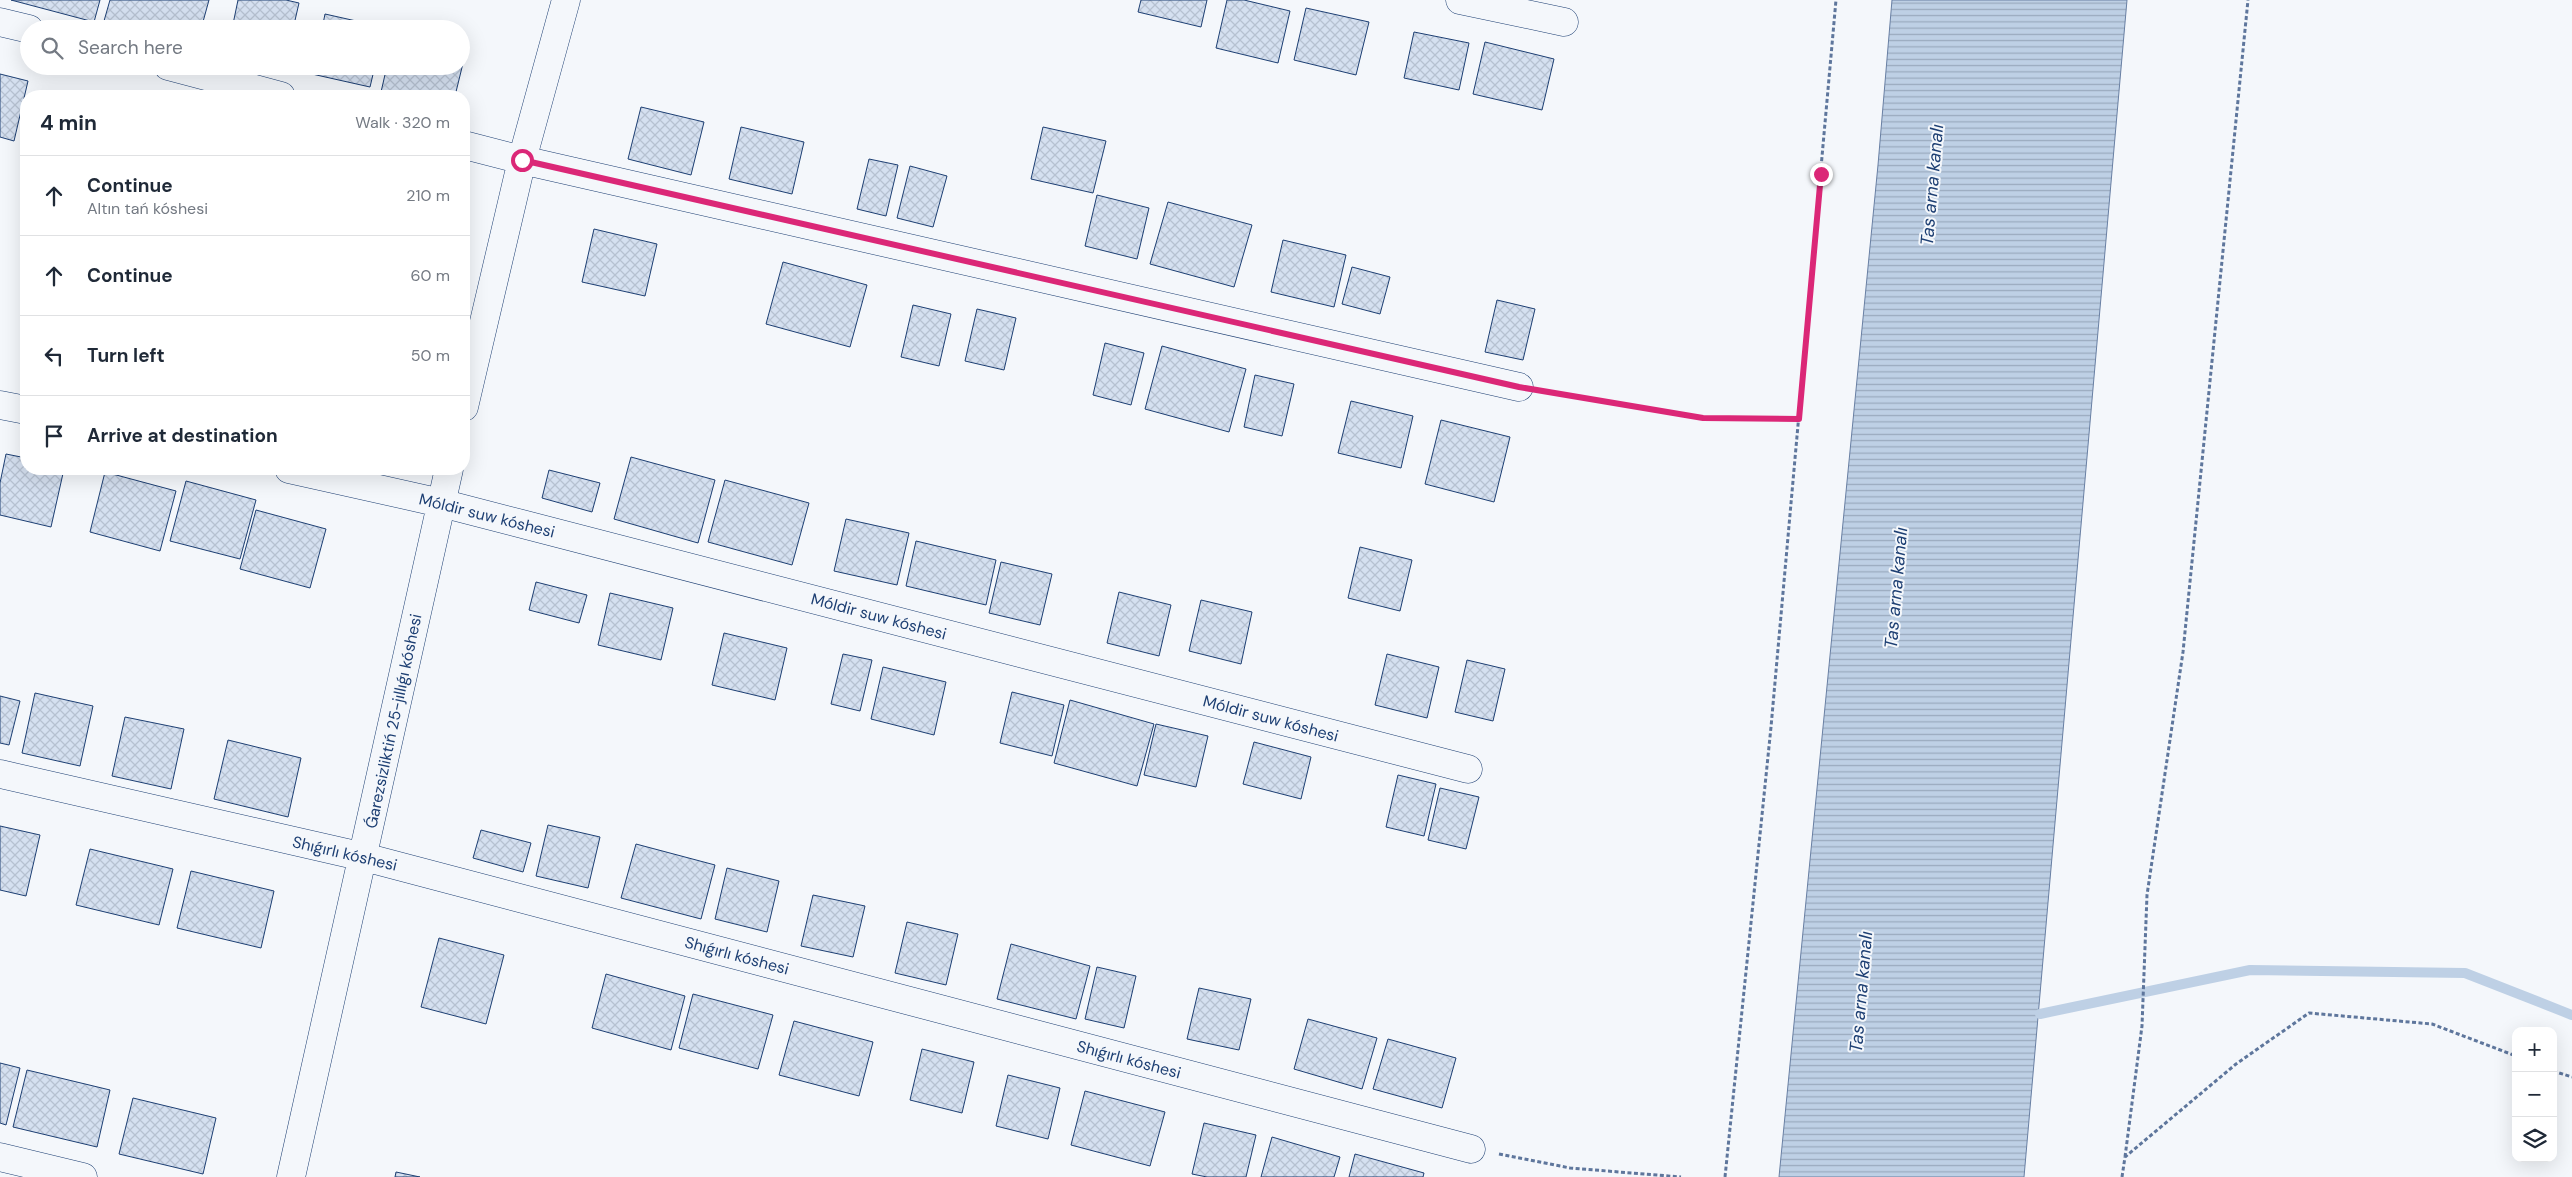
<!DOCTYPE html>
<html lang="en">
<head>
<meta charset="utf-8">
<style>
  body { margin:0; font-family:"DM Sans",sans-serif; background:#f6f6f7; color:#1f2937 }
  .controls { position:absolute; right:15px; bottom:15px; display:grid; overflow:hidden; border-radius:10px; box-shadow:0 5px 20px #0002 }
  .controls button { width:45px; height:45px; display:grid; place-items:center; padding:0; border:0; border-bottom:1px solid #e0e1e3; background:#fff; color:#1f2937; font:25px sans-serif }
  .stop { position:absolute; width:15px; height:15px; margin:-11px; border:4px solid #db2777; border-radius:50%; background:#fff }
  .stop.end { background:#db2777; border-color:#fff; box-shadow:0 1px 5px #0008 }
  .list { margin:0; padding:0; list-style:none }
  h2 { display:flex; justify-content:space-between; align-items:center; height:65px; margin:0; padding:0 20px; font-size:21px }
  h2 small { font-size:16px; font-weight:400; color:#747a83 }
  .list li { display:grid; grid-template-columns:32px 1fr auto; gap:15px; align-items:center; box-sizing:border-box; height:80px; padding:0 20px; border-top:1px solid #e0e1e3 }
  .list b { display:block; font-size:19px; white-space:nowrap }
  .list p { margin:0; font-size:16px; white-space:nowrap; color:#747a83 }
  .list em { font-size:16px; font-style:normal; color:#747a83 }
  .icon { flex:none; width:28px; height:28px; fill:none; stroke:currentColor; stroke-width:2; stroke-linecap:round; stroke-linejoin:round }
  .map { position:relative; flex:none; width:2572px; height:1177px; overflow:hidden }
  .search { position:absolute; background:#fff; box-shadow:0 5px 20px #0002; left:20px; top:20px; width:450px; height:55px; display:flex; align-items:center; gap:12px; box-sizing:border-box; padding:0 18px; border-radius:28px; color:#747a83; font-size:19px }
  .panel { position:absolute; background:#fff; box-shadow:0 5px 20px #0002; left:20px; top:90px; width:450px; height:385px; border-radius:20px }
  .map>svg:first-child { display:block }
  .water { fill:url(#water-rules); stroke:#687fa3 }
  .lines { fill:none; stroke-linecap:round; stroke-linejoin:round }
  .stream { stroke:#bed0e5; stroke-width:10 }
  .building { fill:url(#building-cross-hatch); stroke:#1d3f73 }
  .minor-casing { stroke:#1d3f73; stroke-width:29 }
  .path { stroke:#5e769c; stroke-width:3; stroke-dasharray:4 2.5; stroke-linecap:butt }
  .minor { stroke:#f4f7fb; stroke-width:28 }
  .route { stroke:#db2777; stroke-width:6 }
  .labels { text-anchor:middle; stroke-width:4; stroke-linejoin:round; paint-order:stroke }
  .street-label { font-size:16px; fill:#1d3f73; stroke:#f4f7fb }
  .water-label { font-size:18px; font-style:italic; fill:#1d3f73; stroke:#f4f7fb }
</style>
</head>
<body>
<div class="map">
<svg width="2572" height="1177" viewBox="0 0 2572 1177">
  <defs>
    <pattern id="water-rules" width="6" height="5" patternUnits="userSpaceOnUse" patternTransform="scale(1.25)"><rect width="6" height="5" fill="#bed0e5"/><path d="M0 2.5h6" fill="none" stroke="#9aaabe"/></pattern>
    <pattern id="building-cross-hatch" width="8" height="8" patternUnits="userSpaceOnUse" patternTransform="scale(1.25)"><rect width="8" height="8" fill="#d5e0f0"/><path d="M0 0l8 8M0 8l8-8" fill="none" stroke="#b6c1d1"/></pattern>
  </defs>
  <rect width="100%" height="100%" fill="#f4f7fb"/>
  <path class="water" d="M1892 0H2127L2024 1177H1779L1878 165Z"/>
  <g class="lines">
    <path class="stream" d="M2040 1014 2250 970 2465 973 2572 1015"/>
  </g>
  <path class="building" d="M11 0H100L94 22Z
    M110 0H209L201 29H135L104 21Z
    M238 0H286L299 3 293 29H232Z
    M1141 0H1207L1201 27 1138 12Z
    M1227 0H1244L1290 11 1278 63 1216 48Z
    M1306 8 1369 22 1356 75 1294 60Z
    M325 14 383 27V29H322Z
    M1414 32 1469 43 1459 90 1404 78Z
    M1485 42 1554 59 1542 110 1473 94Z
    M461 50 466 51 455 96H398L381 92 387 66H461Z
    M314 66H375L370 87 312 74Z
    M0 74 28 81 14 141 0 137Z
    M641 107 704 122 691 175 628 159Z
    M741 127 804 142 792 194 729 179Z
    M1043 127 1106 141 1093 193 1031 179Z
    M869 159 898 165 886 216 857 209Z
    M910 166 947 176 933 227 897 218Z
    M1097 195 1149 208 1137 259 1085 246Z
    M1168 202 1252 225 1234 287 1150 264Z
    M594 229 657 244 645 296 582 282Z
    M1283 240 1346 255 1334 307 1271 292Z
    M783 262 867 285 850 347 766 324Z
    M1352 267 1390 277 1380 314 1342 304Z
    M1497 300 1535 309 1523 360 1485 352Z
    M913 305 951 314 939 366 901 357Z
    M977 309 1016 318 1004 370 965 361Z
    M1105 343 1144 353 1131 405 1093 395Z
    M1162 346 1246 369 1229 432 1145 409Z
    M1255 375 1294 384 1282 436 1244 427Z
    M1351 401 1413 416 1401 468 1338 453Z
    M1441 420 1510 437 1494 502 1425 484Z
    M6 454 26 458V469H64L51 527 0 515V483Z
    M631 457 715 480 698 543 614 519Z
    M549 470 600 483 592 512 542 498Z
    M105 472 176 491 160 551 90 532Z
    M725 480 809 503 792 565 708 542Z
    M186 481 256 500 240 559 170 541Z
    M256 510 326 529 310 588 240 569Z
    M846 519 909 533 897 585 834 571Z
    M916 541 996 560 986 605 906 586Z
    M1360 547 1412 560 1400 611 1348 598Z
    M1001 562 1052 574 1040 625 989 613Z
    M536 582 587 595 579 623 529 610Z
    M1119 592 1171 605 1159 656 1107 643Z
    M610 593 673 608 661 660 598 645Z
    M1201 600 1252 612 1241 664 1189 651Z
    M724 633 787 648 775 700 712 685Z
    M843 654 872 660 860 711 831 704Z
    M1387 654 1439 667 1427 718 1375 705Z
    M1467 660 1505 669 1493 721 1455 712Z
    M883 667 946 682 934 735 871 719Z
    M1012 692 1064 705 1052 756 1000 743Z
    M35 693 93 706 80 766 22 753Z
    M0 696 20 701 9 745 0 743Z
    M1070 700 1154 724 1137 786 1054 763Z
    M125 717 184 729 171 789 112 776Z
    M1156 724 1208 736 1196 787 1144 775Z
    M228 740 301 758 288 817 214 799Z
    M1254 742 1311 757 1301 799 1243 784Z
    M1398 775 1436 784 1424 836 1386 827Z
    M1440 788 1479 797 1466 849 1428 840Z
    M548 825 600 837 588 888 536 876Z
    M0 826 40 835 26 896 0 890Z
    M481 830 531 843 523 872 473 858Z
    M636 844 715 865 701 919 621 898Z
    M90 849 173 869 159 925 76 905Z
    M727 868 779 881 767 932 715 919Z
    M191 871 274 891 261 948 177 928Z
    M813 895 865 906 853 957 801 946Z
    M907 922 958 934 946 985 895 973Z
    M439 938 504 955 486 1024 421 1007Z
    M1011 944 1090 966 1076 1019 997 999Z
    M1097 967 1136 976 1124 1028 1085 1019Z
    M606 974 685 996 671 1050 592 1028Z
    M1199 988 1251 999 1239 1050 1187 1039Z
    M693 994 773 1015 758 1069 679 1048Z
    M1308 1019 1377 1038 1362 1089 1294 1069Z
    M794 1021 873 1042 859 1096 779 1075Z
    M1388 1039 1456 1058 1442 1108 1373 1089Z
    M922 1049 974 1062 962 1113 910 1100Z
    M0 1063 20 1068 6 1125 0 1123Z
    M27 1070 110 1090 97 1147 13 1127Z
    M1008 1075 1060 1088 1048 1139 996 1126Z
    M1085 1091 1165 1112 1150 1166 1071 1145Z
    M133 1098 216 1118 203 1174 119 1154Z
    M1204 1123 1256 1135 1246 1177H1207L1192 1174Z
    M1272 1137 1340 1157 1334 1177H1261Z
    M1355 1154 1424 1173 1423 1177H1349Z
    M396 1172 420 1177H395Z"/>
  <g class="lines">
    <g class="minor-casing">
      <path id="minor" d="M1460 0 1564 22
        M0 22 29 29
        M168 66 281 96
        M464 145 522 160 1519 387
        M0 405 26 410
        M464 407 522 160 566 0
        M289 469 441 503 1468 769
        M0 774 364 857 1471 1149
        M0 1157 83 1177
        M291 1177 449 469"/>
    </g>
    <path class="path" d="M1549 392 1703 418 1799 419
      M2553 1071 2572 1077
      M1499 1154 1570 1168 1681 1177
      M2125 1157 2142 1026 2147 895 2183 652 2248 0
      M1725 1177 1771 727 1836 0
      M2122 1177 2125 1157 2236 1064 2309 1013 2432 1024 2516 1056"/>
    <use href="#minor" class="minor"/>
  </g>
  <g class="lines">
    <path class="route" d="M522 160 1519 387 1703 418 1799 419 1821 174"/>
  </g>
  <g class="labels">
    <g class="street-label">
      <text transform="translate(487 515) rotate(14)" y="6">Móldir suw kóshesi</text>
      <text transform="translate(879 616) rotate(15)" y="6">Móldir suw kóshesi</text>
      <text transform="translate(1271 718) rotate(15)" y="6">Móldir suw kóshesi</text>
      <text transform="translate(393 721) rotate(-78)" y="6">Ǵarezsizliktiń 25-jıllıǵı kóshesi</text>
      <text transform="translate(345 853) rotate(13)" y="6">Shıǵırlı kóshesi</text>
      <text transform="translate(737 955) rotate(15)" y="6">Shıǵırlı kóshesi</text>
      <text transform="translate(1129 1059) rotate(15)" y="6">Shıǵırlı kóshesi</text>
    </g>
    <g class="water-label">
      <text transform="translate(1932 185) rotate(-85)" y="6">Tas arna kanalı</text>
      <text transform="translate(1896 588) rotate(-85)" y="6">Tas arna kanalı</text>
      <text transform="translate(1861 992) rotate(-85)" y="6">Tas arna kanalı</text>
    </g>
  </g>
</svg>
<div class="controls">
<button>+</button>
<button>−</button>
<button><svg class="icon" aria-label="layers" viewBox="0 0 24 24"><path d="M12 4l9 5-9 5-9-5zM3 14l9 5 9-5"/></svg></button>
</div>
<div class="stop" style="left:522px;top:160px"></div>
<div class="stop end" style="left:1821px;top:174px"></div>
<div class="search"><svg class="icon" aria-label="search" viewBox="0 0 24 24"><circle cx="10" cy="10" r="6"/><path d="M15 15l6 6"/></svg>Search here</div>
<section class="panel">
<h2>4 min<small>Walk · 320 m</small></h2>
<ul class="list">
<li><svg class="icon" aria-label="ahead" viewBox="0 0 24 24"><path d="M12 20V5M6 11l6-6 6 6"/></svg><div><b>Continue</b><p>Altın tań kóshesi</p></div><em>210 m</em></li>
<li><svg class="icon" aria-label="ahead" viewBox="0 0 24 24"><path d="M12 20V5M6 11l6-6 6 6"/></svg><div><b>Continue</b></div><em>60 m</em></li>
<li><svg class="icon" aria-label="left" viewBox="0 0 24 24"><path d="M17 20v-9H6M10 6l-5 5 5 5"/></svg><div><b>Turn left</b></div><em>50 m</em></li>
<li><svg class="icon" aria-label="arrive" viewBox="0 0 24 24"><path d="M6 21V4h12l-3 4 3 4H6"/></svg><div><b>Arrive at destination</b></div></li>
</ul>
</section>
</div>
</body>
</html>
